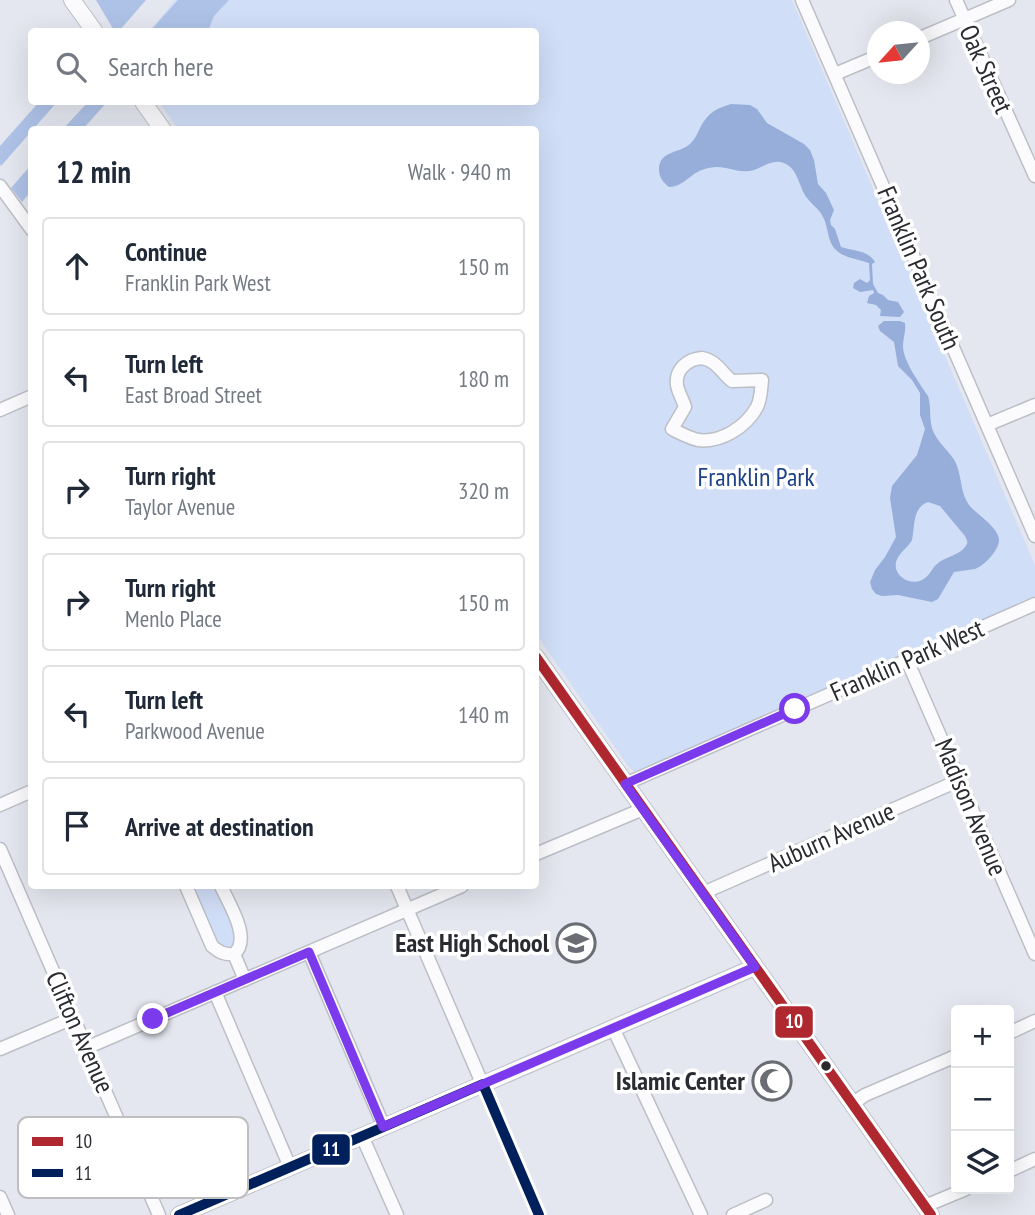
<!DOCTYPE html>
<html lang="en">
<head>
<meta charset="utf-8">
<style>
  body { margin:0; font-family:"PT Sans Narrow",sans-serif; background:#f6f6f7; color:#1f2937 }
  .controls { position:absolute; right:21px; bottom:21px; display:grid; overflow:hidden; border-radius:7px; box-shadow:0 7px 28px #0002 }
  .controls button { width:63px; height:63px; display:grid; place-items:center; padding:0; border:0; border-bottom:2px solid #e0e1e3; background:#fff; color:#1f2937; font:35px sans-serif }
  .compass { position:absolute; left:867px; top:21px; width:63px; height:63px; border-radius:50%; background:#fff; box-shadow:0 7px 28px #0002; rotate:243deg }
  .stop { position:absolute; width:21px; height:21px; margin:-16px; border:5px solid #7c3aed; border-radius:50%; background:#fff }
  .stop.end { background:#7c3aed; border-color:#fff; box-shadow:0 2px 7px #0008 }
  .list { margin:0; padding:0; list-style:none }
  h2 { display:flex; justify-content:space-between; align-items:center; height:91px; margin:0; padding:0 28px; font-size:30px }
  h2 small { font-size:23px; font-weight:400; color:#747a83 }
  .list li { display:grid; grid-template-columns:46px 1fr auto; gap:21px; align-items:center; box-sizing:border-box; height:98px; margin:0 14px 14px; padding:0 14px; border:2px solid #e0e1e3; border-radius:7px }
  .list b { display:block; font-size:26px; white-space:nowrap }
  .list p { margin:0; font-size:23px; white-space:nowrap; color:#747a83 }
  .list em { font-size:23px; font-style:normal; color:#747a83 }
  .icon { flex:none; width:38px; height:38px; fill:none; stroke:currentColor; stroke-width:2; stroke-linecap:round; stroke-linejoin:round }
  .map { position:relative; flex:none; width:1035px; height:1215px; overflow:hidden }
  .search { position:absolute; background:#fff; box-shadow:0 7px 28px #0002; left:28px; top:28px; width:511px; height:77px; display:flex; align-items:center; gap:18px; box-sizing:border-box; padding:0 24px; border-radius:7px; color:#747a83; font-size:26px }
  .panel { position:absolute; background:#fff; box-shadow:0 7px 28px #0002; left:28px; top:126px; width:511px; height:763px; border-radius:7px }
  .map>svg:first-child { display:block }
  .green { fill:#d1def7 }
  .forest { fill:#aec2e7 }
  .water { fill:#96aed9; fill-rule:evenodd }
  .lines { fill:none; stroke-linecap:round; stroke-linejoin:round }
  .minor-casing { stroke:#bcbfc6; stroke-width:15 }
  .major-casing { stroke:#bcbfc6; stroke-width:18 }
  .minor { stroke:#fbfbfd; stroke-width:12 }
  .major { stroke:#fbfbfd; stroke-width:16 }
  .bus-1-casing { stroke:#fff; stroke-width:16 }
  .bus-2-casing { stroke:#fff; stroke-width:16 }
  .bus-1 { stroke:#af272f; stroke-width:10 }
  .bus-2 { stroke:#00205b; stroke-width:10 }
  .route { stroke:#7c3aed; stroke-width:9 }
  .bus-dot { fill:#292b30; stroke:#fff; stroke-width:2.5 }
  .labels { text-anchor:middle; stroke-width:7; stroke-linejoin:round; paint-order:stroke }
  .street-label { font-size:26px; fill:#292b30; stroke:#fff }
  .park-label { font-size:26px; fill:#1e4289; stroke:#fff }
  .poi-label { font-size:26px; font-weight:bold; fill:#292b30; stroke:#fff; text-anchor:end }
  .key { fill:#fff; stroke:#bfbfc1; stroke-width:2 }
  .key-label { font-size:19px; fill:#292b30 }
  .line-badge { stroke:#fff; stroke-width:2.5 }
  .badge-label { font-size:19px; text-anchor:middle; font-weight:bold; fill:#fff }
</style>
</head>
<body>
<div class="map">
<svg width="1035" height="1215" viewBox="0 0 1035 1215">
  <rect width="100%" height="100%" fill="#e4e7ef"/>
  <path class="green" d="M175 0H792L1035 565V598L639 771H633L628 766 536 634V130L178 129 159 102H536V32H149Z
    M191 886H215L237 935 234 947 230 949 219 947Z"/>
  <path class="forest" d="M96 0H146L119 31 115 32Z
    M178 0H229L214 16 208 31H150Z
    M39 102H57L1 166 0 164V146Z
    M88 102H107L83 129H63Z
    M31 165V191L22 202 11 188Z"/>
  <path class="water" d="M731 104 750 105 757 109 767 123 804 144 810 150 814 160 818 184 826 193 834 210 830 220 831 225 835 229 841 247C853 251 868 250 875 262L872 264 873 284 878 293 883 295 888 300 898 302 904 312 900 317 880 316 881 310 876 305 867 303 869 296 874 293 873 290 860 292 853 288 854 283 860 279 867 283 870 280 869 263C858 259 843 258 835 249 828 242 828 228 824 219 819 208 814 207 807 198 798 186 798 165 780 162 769 160 760 170 749 171 731 173 723 162 702 170 690 174 683 187 669 187 663 182 659 178 659 169 659 151 680 153 690 144 694 140 697 135 699 130 707 114 714 109 731 104Z
    M884 321H900L905 323C906 332 903 338 903 346 903 361 920 384 928 396 932 408 928 421 934 433 940 446 955 455 958 469 962 482 961 493 969 505 976 514 1000 528 999 541 998 551 984 566 975 569 968 570 961 571 954 572L938 599 932 602 898 595 882 596 876 594 872 589 870 582 875 570 885 557 896 537 890 498 892 486 917 455 925 429 920 415V393L912 380 898 366 894 342 880 331 878 326ZM928 502 940 506 965 536C967 541 969 542 965 547 960 555 944 557 937 564 931 569 930 576 922 580 910 586 893 576 896 562 899 552 908 548 912 540 915 526 912 508 928 502Z"/>
  <g class="lines">
    <g class="minor-casing">
      <path id="minor" d="M802 0 1035 536
        M956 0 1035 176
        M920 38 1009 0
        M835 74 878 56
        M0 186 32 230
        M702 358C717 361 721 372 732 381L762 380C761 389 761 399 757 407 746 427 721 443 698 440 689 438 680 433 672 429L685 407C683 400 678 392 677 385 675 369 688 359 702 358Z
        M0 410 32 396
        M987 425 1035 405
        M907 660 1035 954
        M625 784 1035 604
        M0 805 32 791
        M0 849 159 1215
        M536 854 643 809
        M186 886 212 946C219 952 224 955 234 954
        M221 886C229 904 252 939 234 954
        M397 886 539 1215
        M703 893 960 780
        M309 952 384 1127
        M234 954 245 980
        M215 992 290 1167
        M613 1028 701 1215
        M1009 1033 1035 1021
        M86 1048 462 886
        M0 1049 73 1018
        M852 1104 865 1095 956 1056
        M362 1136 397 1215
        M1009 1171 1035 1159
        M0 1197 8 1215
        M925 1206 966 1189
        M733 1215 766 1200"/>
    </g>
    <g class="major-casing">
      <path id="major" d="M72 0 95 32
        M143 102 163 130
        M536 657 931 1215
        M179 1215 755 967"/>
    </g>
    <use href="#minor" class="minor"/>
    <use href="#major" class="major"/>
    <g class="bus-1-casing">
      <path id="bus-1" d="M536 657 931 1215"/>
    </g>
    <g class="bus-2-casing">
      <path id="bus-2" d="M483 1084 539 1215
        M179 1215 483 1084"/>
    </g>
    <use href="#bus-1" class="bus-1"/>
    <use href="#bus-2" class="bus-2"/>
  </g>
  <g class="lines">
    <path class="route" d="M153 1019 309 952 383 1127 755 967 625 784 795 709"/>
  </g>
  <defs>
    <g id="school-ring" transform="scale(2.0125)"><circle r="9.5" fill="#fff" stroke="#6a6d73" stroke-width="1.5"/><path d="M0-5L7-2L0 1L-7-2ZM-4 1L0 2.5L4 1V4Q0 6-4 4Z" fill="#6a6d73"/></g>
    <g id="mosque-ring" transform="scale(2.0125)"><circle r="9.5" fill="#fff" stroke="#6a6d73" stroke-width="1.5"/><path d="M3.5-4.9A6 6 0 1 0 3.5 4.9A5 5 0 1 1 3.5-4.9Z" fill="#6a6d73"/></g>
  </defs>
  <g fill-rule="evenodd">
    <use href="#school-ring" x="576" y="943"/>
    <use href="#mosque-ring" x="772" y="1081"/>
  </g>
  <circle class="bus-dot" cx="826" cy="1066" r="6"/>
  <g class="labels">
    <g class="street-label">
      <text transform="translate(986 69) rotate(66)" y="9">Oak Street</text>
      <text transform="translate(919 268) rotate(67)" y="9">Franklin Park South</text>
      <text transform="translate(907 660) rotate(-24)" y="9">Franklin Park West</text>
      <text transform="translate(971 807) rotate(67)" y="9">Madison Avenue</text>
      <text transform="translate(831 837) rotate(-24)" y="9">Auburn Avenue</text>
      <text transform="translate(80 1032) rotate(66)" y="9">Clifton Avenue</text>
    </g>
    <g class="park-label">
      <text x="756" y="486">Franklin Park</text>
    </g>
    <g class="poi-label">
      <text x="549" y="952">East High School</text>
      <text x="745" y="1090">Islamic Center</text>
    </g>
  </g>
  <rect x="18" y="1117" width="230" height="81" rx="10" class="key"/>
  <rect x="32" y="1137" width="31" height="9" fill="#af272f"/>
  <rect x="32" y="1169" width="31" height="8" fill="#00205b"/>
  <g class="key-label">
    <text x="75" y="1148">10</text>
    <text x="75" y="1180">11</text>
  </g>
  <g class="line-badge">
    <rect x="774" y="1005" width="40" height="34" rx="7" fill="#af272f"/>
    <rect x="311" y="1133" width="40" height="33" rx="7" fill="#00205b"/>
  </g>
  <g class="badge-label">
    <text x="794" y="1028">10</text>
    <text x="331" y="1156">11</text>
  </g>
</svg>
<div class="controls">
<button>+</button>
<button>−</button>
<button><svg class="icon" aria-label="layers" viewBox="0 0 24 24"><path d="M12 4l9 5-9 5-9-5zM3 14l9 5 9-5"/></svg></button>
</div>
<svg class="compass" viewBox="-18 -18 36 36"><path d="M0-13l5 13h-10z" fill="#e53935"/><path d="M0 13l5-13h-10z" fill="#747a83"/></svg>
<div class="stop" style="left:795px;top:709px"></div>
<div class="stop end" style="left:153px;top:1019px"></div>
<div class="search"><svg class="icon" aria-label="search" viewBox="0 0 24 24"><circle cx="10" cy="10" r="6"/><path d="M15 15l6 6"/></svg>Search here</div>
<section class="panel">
<h2>12 min<small>Walk · 940 m</small></h2>
<ul class="list">
<li><svg class="icon" aria-label="ahead" viewBox="0 0 24 24"><path d="M12 20V5M6 11l6-6 6 6"/></svg><div><b>Continue</b><p>Franklin Park West</p></div><em>150 m</em></li>
<li><svg class="icon" aria-label="left" viewBox="0 0 24 24"><path d="M17 20v-9H6M10 6l-5 5 5 5"/></svg><div><b>Turn left</b><p>East Broad Street</p></div><em>180 m</em></li>
<li><svg class="icon" aria-label="right" viewBox="0 0 24 24"><path d="M7 20v-9h11M14 6l5 5-5 5"/></svg><div><b>Turn right</b><p>Taylor Avenue</p></div><em>320 m</em></li>
<li><svg class="icon" aria-label="right" viewBox="0 0 24 24"><path d="M7 20v-9h11M14 6l5 5-5 5"/></svg><div><b>Turn right</b><p>Menlo Place</p></div><em>150 m</em></li>
<li><svg class="icon" aria-label="left" viewBox="0 0 24 24"><path d="M17 20v-9H6M10 6l-5 5 5 5"/></svg><div><b>Turn left</b><p>Parkwood Avenue</p></div><em>140 m</em></li>
<li><svg class="icon" aria-label="arrive" viewBox="0 0 24 24"><path d="M6 21V4h12l-3 4 3 4H6"/></svg><div><b>Arrive at destination</b></div></li>
</ul>
</section>
</div>
</body>
</html>
